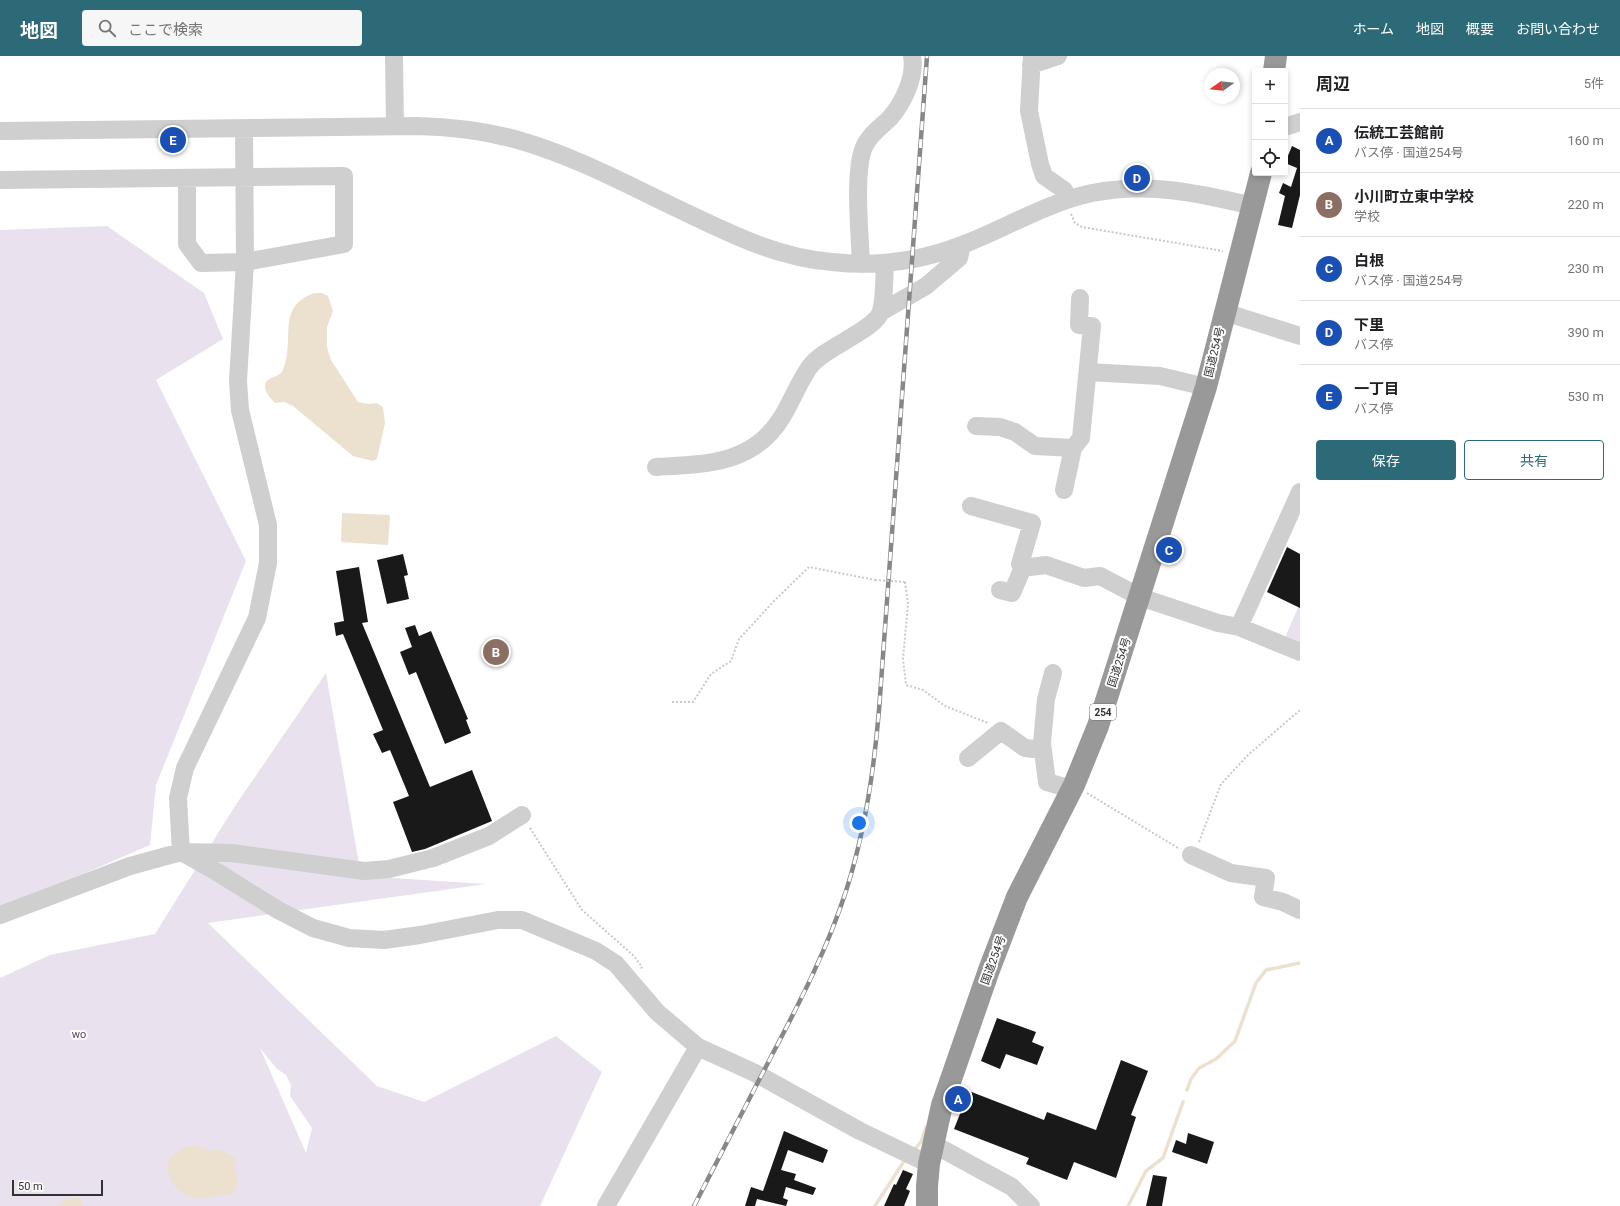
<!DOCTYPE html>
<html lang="ja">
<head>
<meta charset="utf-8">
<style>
  body { margin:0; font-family:Roboto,"Noto Sans JP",sans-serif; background:#f6f6f6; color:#202124 }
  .controls { position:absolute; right:12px; top:12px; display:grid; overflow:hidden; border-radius:4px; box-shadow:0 2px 6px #0003 }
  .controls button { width:36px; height:36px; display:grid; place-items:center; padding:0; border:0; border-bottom:1px solid #e0e0e0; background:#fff; color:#202124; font:20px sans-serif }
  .compass { position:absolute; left:1204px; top:12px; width:36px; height:36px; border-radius:50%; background:#fff; box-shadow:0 2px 6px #0003; rotate:255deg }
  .scale { position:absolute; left:12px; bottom:10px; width:91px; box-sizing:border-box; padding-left:4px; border:2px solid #323232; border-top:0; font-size:11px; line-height:14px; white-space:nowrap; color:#323232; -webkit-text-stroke:3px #fff; paint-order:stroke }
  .you { position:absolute; left:859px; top:767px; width:14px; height:14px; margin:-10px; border:3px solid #fff; border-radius:50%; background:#1a73e8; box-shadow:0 0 0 6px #1a73e833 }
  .badge { display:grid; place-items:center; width:26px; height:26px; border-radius:50%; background:#2d6a78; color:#fff; font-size:13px; font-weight:700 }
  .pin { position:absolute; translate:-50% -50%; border:2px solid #fff; box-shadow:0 1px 4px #0006 }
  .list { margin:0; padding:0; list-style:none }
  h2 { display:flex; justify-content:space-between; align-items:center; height:52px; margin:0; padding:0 16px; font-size:17px }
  h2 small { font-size:13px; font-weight:400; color:#757577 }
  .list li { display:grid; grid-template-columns:26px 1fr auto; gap:12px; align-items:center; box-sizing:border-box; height:64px; padding:0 16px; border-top:1px solid #e0e0e0 }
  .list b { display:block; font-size:15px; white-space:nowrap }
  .list p { margin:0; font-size:13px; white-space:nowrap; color:#757577 }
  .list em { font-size:13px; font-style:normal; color:#757577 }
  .actions { display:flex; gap:8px; padding:12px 16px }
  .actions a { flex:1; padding:9px 0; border:1px solid #2d6a78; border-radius:4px; text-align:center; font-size:14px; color:#2d6a78 }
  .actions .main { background:#2d6a78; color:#fff }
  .icon { flex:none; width:22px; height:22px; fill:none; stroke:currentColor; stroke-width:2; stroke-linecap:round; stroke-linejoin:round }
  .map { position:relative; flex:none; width:1300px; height:1150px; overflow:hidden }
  header { display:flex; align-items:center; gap:24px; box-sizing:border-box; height:56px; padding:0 20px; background:#2d6a78; color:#fff }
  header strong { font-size:19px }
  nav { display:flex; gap:22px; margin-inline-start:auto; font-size:14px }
  .search { width:280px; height:36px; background:#f6f6f6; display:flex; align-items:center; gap:10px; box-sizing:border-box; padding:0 14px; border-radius:4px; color:#757577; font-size:15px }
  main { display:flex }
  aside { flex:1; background:#fff }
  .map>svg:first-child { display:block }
  .green { fill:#eae1ee; fill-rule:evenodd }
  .water { fill:#ece1ce }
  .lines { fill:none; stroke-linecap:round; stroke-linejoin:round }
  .stream { stroke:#ece1ce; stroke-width:3.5 }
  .building { fill:#191919 }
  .path { stroke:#c9c9c9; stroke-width:2; stroke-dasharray:2 2; stroke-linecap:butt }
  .minor { stroke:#cfcfcf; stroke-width:18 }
  .highway { stroke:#999; stroke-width:22 }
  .rail-casing { stroke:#878787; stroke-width:4.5 }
  .rail { stroke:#fff; stroke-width:3; stroke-dasharray:9; stroke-linecap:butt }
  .path-bridge { stroke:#c9c9c9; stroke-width:2; stroke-dasharray:2 2; stroke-linecap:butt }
  .labels { text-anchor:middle; stroke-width:4; stroke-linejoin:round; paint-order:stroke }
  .shield { fill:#fff; stroke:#707070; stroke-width:1 }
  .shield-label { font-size:10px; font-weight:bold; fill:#323232 }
  .street-label { font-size:11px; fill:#323232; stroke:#fff }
  .park-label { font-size:11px; fill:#63406c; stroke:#fff }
</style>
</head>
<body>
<header>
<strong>地図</strong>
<div class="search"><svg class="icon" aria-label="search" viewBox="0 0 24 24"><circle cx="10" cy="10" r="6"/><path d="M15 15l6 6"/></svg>ここで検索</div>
<nav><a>ホーム</a><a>地図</a><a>概要</a><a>お問い合わせ</a></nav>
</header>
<main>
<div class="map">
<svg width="1300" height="1150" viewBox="0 0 1300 1150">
  <rect width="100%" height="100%" fill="#fff"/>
  <path class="green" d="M107 170 204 237 223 283 156 324 246 505 156 729 150 789 0 854V174Z
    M1300 547V593L1283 586Z
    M326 617 361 820 486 828 208 867 377 1030 424 1046 556 980 602 1016 540 1150H0V922L50 899 155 878 235 750ZM260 992 277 1013 286 1019 291 1029 290 1040 312 1072 306 1097Z"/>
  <path class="water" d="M314 237H322L328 240 333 255 327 271V291L331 304 358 346 368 348 377 347 383 351 385 367 377 403 373 405 353 400 293 350 284 346 275 347C270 342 265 337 265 329 266 320 280 322 283 314 296 282 275 252 314 237Z
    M342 457 390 459 388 489 341 486Z
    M195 1089 209 1095 218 1093 235 1101 237 1128 234 1137C227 1140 222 1139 215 1140 209 1141 203 1142 196 1142 178 1140 167 1124 167 1107 175 1095 181 1092 195 1089Z
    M71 1142H79L84 1150H55Z"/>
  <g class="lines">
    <path class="stream" d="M1187 1034 1191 1023 1199 1012 1216 1003 1235 985 1256 927 1266 914 1300 907
      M913 1095 921 1086 926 1071
      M875 1150 906 1102
      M1128 1150 1146 1115 1163 1102 1183 1046"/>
  </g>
  <path class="building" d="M1292 90 1300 94V139L1292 172 1278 169 1285 140 1279 137 1283 127 1291 131 1297 112 1285 107Z
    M1287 491 1300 498V552L1267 536Z
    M403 498 408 519 404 520 409 543 387 548 377 504Z
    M359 511 368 566 362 567 430 731 472 714 492 765 425 793 412 796 393 746 409 740 390 694 382 697 373 678 383 674 343 578 336 580 334 567 344 565 336 515Z
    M415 569 419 580 431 575 468 663 466 664 471 677 445 688 416 616 409 619 400 596 412 591 405 572Z
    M997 962 1036 976 1032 986 1044 991 1037 1009 1006 998 1000 1013 981 1005Z
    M1121 1004 1148 1015 1131 1059 1136 1061 1116 1122 1074 1106 1067 1124 1026 1108 1029 1102 954 1073 969 1035 1044 1064 1047 1056 1096 1074Z
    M784 1075 828 1094 823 1107 788 1094 781 1114 796 1118 794 1124 816 1132 813 1139 786 1131 783 1142 788 1144 786 1150 757 1143 755 1150H745L751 1131 763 1135Z
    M1188 1077 1214 1086 1207 1108 1172 1096 1176 1084 1186 1088Z
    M903 1114 913 1118 906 1133 910 1135 904 1150H884L894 1128 896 1129Z
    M1153 1119 1167 1121 1162 1150H1146Z"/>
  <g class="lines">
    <path class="path" d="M1071 158 1075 167 1082 171 1223 195
      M905 526 908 548 903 603 906 629 923 634 945 650 988 667
      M672 646H693L711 618 731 605 739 583 775 544 809 511 875 524
      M1087 737 1178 792
      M530 772 582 854 634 900 642 911 640 914
      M1199 786 1221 728 1248 699 1300 654"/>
    <path class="minor" d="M394 0 395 70
      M1032 0 1029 55 1040 108 1044 120 1064 134 1068 143
      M1031 9 1058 0
      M1285 71 1300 66
      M0 75 418 70C452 71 486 75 518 84 578 101 635 133 691 159 737 181 781 202 832 206 876 211 921 205 962 189 1006 172 1046 147 1092 137 1150 126 1198 137 1253 150
      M0 124 344 120V188L245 206 201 207 187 188V122
      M861 208C860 180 853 111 865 89 871 77 881 71 890 62 903 47 916 21 912 0
      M881 256 926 230 959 202 962 189
      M1224 256 1300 280
      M1088 316 1160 320 1206 331
      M976 370 1000 371 1015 376 1035 390 1073 392
      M656 411C705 408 753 409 782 361 791 347 802 319 812 308 826 291 877 273 881 255 885 240 884 222 885 207
      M1064 434 1073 392 1081 382 1092 270 1079 269 1080 242
      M971 450 1032 467 1020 508 1030 511 1046 509 1084 522 1100 520 1140 541 1218 567 1239 571 1300 596
      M1000 534 1012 537 1024 509
      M1239 571 1300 436
      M1053 617 1046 643 1042 687 1047 726 1071 733
      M968 702 1001 675 1025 692 1043 694
      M181 796 217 816 278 854 313 872 349 882 384 884 420 879 498 864H522L596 895 616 908 657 956 698 991 755 1017 860 1075 929 1108
      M181 796 178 742 185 712 257 562 268 507V469L240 354 238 325 245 206 244 72
      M1191 799 1231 817 1266 822 1263 841 1283 846 1300 854
      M0 859 130 810 181 796 232 797 364 815 389 813 433 802 489 780 522 759
      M933 1088 1012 1131 1031 1150
      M606 1150 698 991"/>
    <path class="highway" d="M1274 15 1276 0
      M927 1150V1130L929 1108 942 1049 989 914 1017 841 1074 729 1098 670 1206 331 1261 117"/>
    <g class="rail-casing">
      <path id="rail" d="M694 1150C720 1099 747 1048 773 997 801 944 828 891 846 835 865 776 874 715 879 654L927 0"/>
    </g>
    <use href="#rail" class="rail"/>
    <path class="path-bridge" d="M875 524 905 526"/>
  </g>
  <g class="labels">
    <rect class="shield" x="1090" y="648" width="26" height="16" rx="3"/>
    <g class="shield-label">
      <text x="1103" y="660">254</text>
    </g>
    <g class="street-label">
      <text transform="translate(1214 296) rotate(-76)" y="4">国道254号</text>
      <text transform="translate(1119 606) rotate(-72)" y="4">国道254号</text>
      <text transform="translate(993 904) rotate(-70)" y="4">国道254号</text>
    </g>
    <g class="park-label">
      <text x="79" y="982">wo</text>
    </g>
  </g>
</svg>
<div class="controls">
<button>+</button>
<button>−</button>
<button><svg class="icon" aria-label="locate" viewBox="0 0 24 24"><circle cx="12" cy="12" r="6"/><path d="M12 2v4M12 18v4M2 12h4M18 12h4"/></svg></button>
</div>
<svg class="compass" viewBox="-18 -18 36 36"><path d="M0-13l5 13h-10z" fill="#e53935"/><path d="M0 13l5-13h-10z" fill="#757577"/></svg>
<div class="scale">50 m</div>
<div class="you"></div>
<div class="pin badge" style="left:958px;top:1043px;background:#1a4fb4">A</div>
<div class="pin badge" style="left:496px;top:596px;background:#8d6e63">B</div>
<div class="pin badge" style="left:1169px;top:494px;background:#1a4fb4">C</div>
<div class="pin badge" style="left:1137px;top:122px;background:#1a4fb4">D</div>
<div class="pin badge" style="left:173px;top:84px;background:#1a4fb4">E</div>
</div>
<aside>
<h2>周辺<small>5件</small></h2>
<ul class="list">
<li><span class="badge" style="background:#1a4fb4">A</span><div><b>伝統工芸館前</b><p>バス停 · 国道254号</p></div><em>160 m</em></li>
<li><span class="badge" style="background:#8d6e63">B</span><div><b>小川町立東中学校</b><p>学校</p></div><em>220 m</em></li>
<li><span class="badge" style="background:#1a4fb4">C</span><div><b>白根</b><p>バス停 · 国道254号</p></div><em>230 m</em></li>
<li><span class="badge" style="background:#1a4fb4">D</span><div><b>下里</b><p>バス停</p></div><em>390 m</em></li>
<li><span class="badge" style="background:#1a4fb4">E</span><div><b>一丁目</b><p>バス停</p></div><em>530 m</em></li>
</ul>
<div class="actions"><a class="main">保存</a><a>共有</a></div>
</aside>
</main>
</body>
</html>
